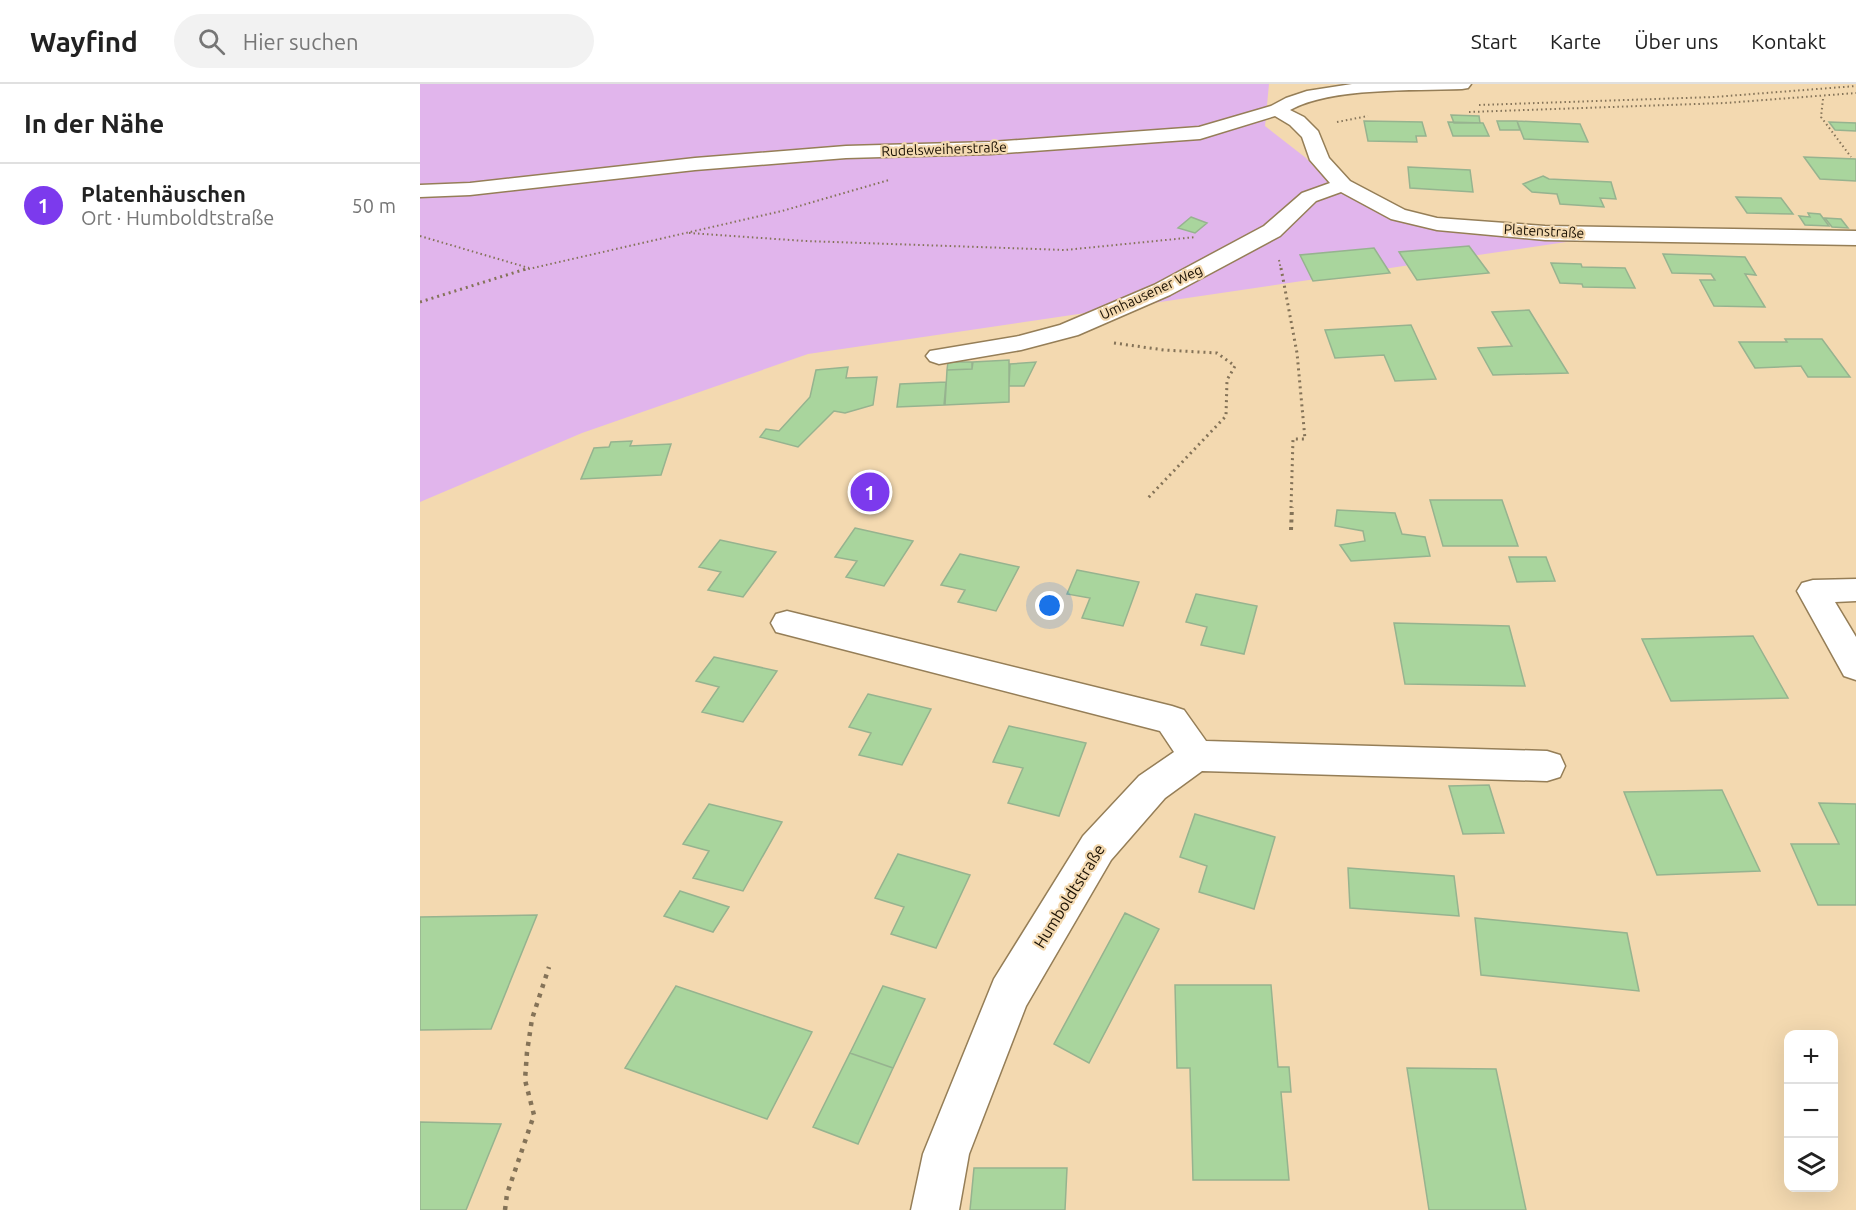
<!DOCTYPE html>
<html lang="de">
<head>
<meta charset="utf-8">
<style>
  body { margin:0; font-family:Ubuntu,sans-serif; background:#f2f2f2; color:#222 }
  .controls { position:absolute; right:18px; bottom:18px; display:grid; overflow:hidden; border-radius:12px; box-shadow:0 6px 24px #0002 }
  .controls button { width:54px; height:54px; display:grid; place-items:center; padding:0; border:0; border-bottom:2px solid #e0e0e0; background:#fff; color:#222; font:30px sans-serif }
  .you { position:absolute; left:630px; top:522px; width:21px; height:21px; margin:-15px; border:4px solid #fff; border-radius:50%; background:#1a73e8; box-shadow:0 0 0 9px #1a73e833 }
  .badge { display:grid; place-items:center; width:39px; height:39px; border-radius:50%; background:#7c3aed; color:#fff; font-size:20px; font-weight:700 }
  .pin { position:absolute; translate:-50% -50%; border:3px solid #fff; box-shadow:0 2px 6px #0006 }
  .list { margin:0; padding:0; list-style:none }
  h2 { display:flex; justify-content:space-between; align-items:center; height:78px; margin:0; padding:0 24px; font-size:26px }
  h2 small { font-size:20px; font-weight:400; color:#767676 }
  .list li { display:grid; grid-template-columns:39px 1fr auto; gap:18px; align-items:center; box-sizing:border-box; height:84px; padding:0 24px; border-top:2px solid #e0e0e0 }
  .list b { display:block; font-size:22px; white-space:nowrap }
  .list p { margin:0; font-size:20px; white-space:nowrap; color:#767676 }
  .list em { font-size:20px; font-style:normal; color:#767676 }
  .icon { flex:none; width:33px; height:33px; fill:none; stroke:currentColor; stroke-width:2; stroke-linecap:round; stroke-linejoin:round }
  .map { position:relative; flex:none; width:1436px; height:1126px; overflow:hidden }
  header { display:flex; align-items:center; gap:36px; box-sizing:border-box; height:84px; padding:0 30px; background:#fff; border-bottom:2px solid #e0e0e0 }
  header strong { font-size:28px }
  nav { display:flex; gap:33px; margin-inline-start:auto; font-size:21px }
  .search { width:420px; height:54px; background:#f2f2f2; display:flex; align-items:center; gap:15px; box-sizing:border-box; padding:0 21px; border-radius:33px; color:#767676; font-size:22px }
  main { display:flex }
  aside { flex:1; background:#fff }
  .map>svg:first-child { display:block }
  .green { fill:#e1b5ec }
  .building { fill:#a9d59d; stroke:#96b38f; stroke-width:1.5 }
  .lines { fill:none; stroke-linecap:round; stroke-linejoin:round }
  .minor-casing { stroke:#957e57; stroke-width:3 }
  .path-far3 { stroke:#847358; stroke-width:2; stroke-dasharray:1.5 3; stroke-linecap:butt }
  .path-far2 { stroke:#847358; stroke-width:3; stroke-dasharray:2 4; stroke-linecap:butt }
  .path-far1 { stroke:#847358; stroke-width:4; stroke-dasharray:3 4.5; stroke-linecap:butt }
  .path { stroke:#847358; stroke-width:4.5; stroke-dasharray:4 6; stroke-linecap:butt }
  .minor { fill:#fff; fill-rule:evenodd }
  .labels { text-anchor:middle; stroke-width:4.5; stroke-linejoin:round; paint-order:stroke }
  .far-street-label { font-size:14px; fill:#180f02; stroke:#f3d9b0 }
  .street-label { font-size:16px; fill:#180f02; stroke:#f3d9b0 }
</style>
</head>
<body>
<header>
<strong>Wayfind</strong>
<div class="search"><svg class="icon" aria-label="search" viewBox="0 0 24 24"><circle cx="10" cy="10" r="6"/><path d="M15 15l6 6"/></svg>Hier suchen</div>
<nav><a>Start</a><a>Karte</a><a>Über uns</a><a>Kontakt</a></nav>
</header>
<main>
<aside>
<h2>In der Nähe<small></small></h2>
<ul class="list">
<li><span class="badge">1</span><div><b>Platenhäuschen</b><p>Ort · Humboldtstraße</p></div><em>50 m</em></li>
</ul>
</aside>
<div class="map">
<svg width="1436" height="1126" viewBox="0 0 1436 1126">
  <rect width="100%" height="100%" fill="#f3d9b0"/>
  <path class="green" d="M0 0H849L845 42 886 74 910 100 998 141 1044 150 1153 157 388 270 162 349 0 418Z"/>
  <path class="building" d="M1031 31 1059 32 1060 39H1034Z
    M944 37 1002 38 1006 52H996L997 58 948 57Z
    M1077 37H1097L1100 46H1080Z
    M1097 37 1160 40 1168 58 1104 55Z
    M1028 38 1063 39 1069 52H1033Z
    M1409 38 1436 39V47L1415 46Z
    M1384 73 1436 75V97L1400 95Z
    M988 83 1050 86 1053 108 990 104Z
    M1123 92 1129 95 1191 98 1196 115 1180 114 1184 123 1140 120 1137 110 1112 108 1103 100Z
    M1316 113 1361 114 1373 130 1327 129Z
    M1388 129 1400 130 1409 142 1385 141 1379 132 1390 133Z
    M771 133 787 139 775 149 758 144Z
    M1405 134 1421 135 1428 144 1412 143Z
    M1049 162 1069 189 997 196 979 168Z
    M954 164 970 189 893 197 880 171Z
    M1243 170 1325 173 1336 191 1325 190 1345 223 1294 222 1280 196H1295L1291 190 1252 189Z
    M1131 179 1161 180 1162 183 1205 184 1215 204 1163 203 1162 200 1140 199Z
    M1109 226 1148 289 1073 291 1058 264 1092 262 1072 228Z
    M991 241 1016 295 975 297 964 271 915 274 905 246Z
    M1365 255H1402L1430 293H1388L1381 282 1335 284 1319 258H1367Z
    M589 276V318L525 321 527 286 552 285 553 278Z
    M528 278H552V285L527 286Z
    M616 278 604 302H589L590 280Z
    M428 283 426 294 457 293 453 321 425 329 414 327 378 363 340 353 346 345 359 347 390 313 396 286Z
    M526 298 524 321 477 323 480 300Z
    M212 357 210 362 251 360 241 391 161 395 174 364 189 363 191 358Z
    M463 397 462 416 437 418 438 400Z
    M1010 416H1082L1098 462H1023Z
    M917 426 975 429 982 450 1005 453 1010 472 931 477 920 461 945 457 943 447 915 442Z
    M435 444 493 457 464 502 426 493 437 477 415 473Z
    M300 456 356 468 323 513 288 506 301 488 279 483Z
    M540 470 599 483 576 527 538 518 545 506 521 501Z
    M1089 473H1126L1135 497 1097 498Z
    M657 486 719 498 703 542 662 534 670 514 647 510Z
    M776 510 837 522 824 570 781 561 787 543 766 538Z
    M974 539 1089 542 1105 602 985 600Z
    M1333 552 1368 614 1251 617 1222 555Z
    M294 573 357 587 323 638 282 628 299 603 276 597Z
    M448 610 511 625 482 681 439 671 451 649 429 643Z
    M589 642 666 659 639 732 588 719 603 684 573 678Z
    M1069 701 1084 749 1043 750 1029 702Z
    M1302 706 1340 787 1237 791 1204 708Z
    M1399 719 1436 720V821H1398L1371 760H1419Z
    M289 720 362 738 323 807 273 794 289 767 263 760Z
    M775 730 855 753 834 825 779 808 787 782 760 773Z
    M478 770 550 791 516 864 471 850 484 823 455 814Z
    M928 784 1034 792 1039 832 930 824Z
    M260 807 309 823 293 848 244 832Z
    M705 829 739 845 669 979 634 960Z
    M117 831 71 945 0 946V833Z
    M1055 834 1207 849 1219 907 1061 891Z
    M755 901H851L858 983H869L871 1008H861L869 1096H773L770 984H757Z
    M256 902 392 948 347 1035 205 984Z
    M463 902 505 915 473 984 430 969Z
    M430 969 473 984 438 1060 393 1043Z
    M987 984 1076 985 1106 1126H1009Z
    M0 1038 81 1040 46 1126H0Z
    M554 1084H647L645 1126H550Z"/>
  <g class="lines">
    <g class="minor-casing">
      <path id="minor" d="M932 0H1051L1048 4 1042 5C994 7 911 3 870 26L884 33 898 47 909 74 930 97 985 126 1017 134 1125 142 1436 147V161L1125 156 1017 146 971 135 921 108 896 117 860 152 750 211 658 251 601 266 519 280 510 277 506 272 510 267 599 252 640 241 734 201 844 142 882 109 910 99 890 76 882 53 870 41 855 32 780 55 571 70 426 74 275 86 50 111 0 113V101L50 99 275 74 426 62 571 58 779 43 851 22 866 14 887 7Z
        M1436 495V517L1415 518 1436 553V596L1424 592 1377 507 1382 499 1393 496Z
        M367 527 752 622 764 626 786 657 1127 667 1140 671 1145 682 1140 693 1127 697 782 687 745 714 691 776 606 922 549 1070 539 1126H491L503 1070 574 895 663 752 719 692 754 668 740 647 356 548 351 539 356 530Z"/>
    </g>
    <path class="path-far3" d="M1403 15 1401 33 1431 73
      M1059 21 1294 13 1436 2
      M1049 28 1305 19 1436 9
      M917 38 948 32
      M269 149 385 157 645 166 776 153
      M0 152 109 184
      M859 176 861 186
      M104 186 362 127 469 96"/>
    <path class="path-far2" d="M861 184 877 269 885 355H873L871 424
      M0 218 109 184
      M694 259 744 266 797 269 815 282 807 296 806 332 728 414"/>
    <path class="path-far1" d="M871 446 872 423"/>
    <path class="path" d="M85 1126 87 1110 114 1031 105 996 107 968 112 935 129 883"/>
    <use href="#minor" class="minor"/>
  </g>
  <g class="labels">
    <g class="far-street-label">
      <text transform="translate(524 65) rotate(-2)" y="5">Rudelsweiherstraße</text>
      <text transform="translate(1124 147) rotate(3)" y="5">Platenstraße</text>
      <text transform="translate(731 208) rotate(-25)" y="5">Umhausener Weg</text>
    </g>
    <g class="street-label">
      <text transform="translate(649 812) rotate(-58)" y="6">Humboldtstraße</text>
    </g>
  </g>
</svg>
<div class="controls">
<button>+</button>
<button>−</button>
<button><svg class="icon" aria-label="layers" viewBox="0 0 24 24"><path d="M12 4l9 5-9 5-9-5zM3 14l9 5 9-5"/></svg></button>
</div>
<div class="you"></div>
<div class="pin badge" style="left:450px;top:408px">1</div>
</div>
</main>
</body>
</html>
